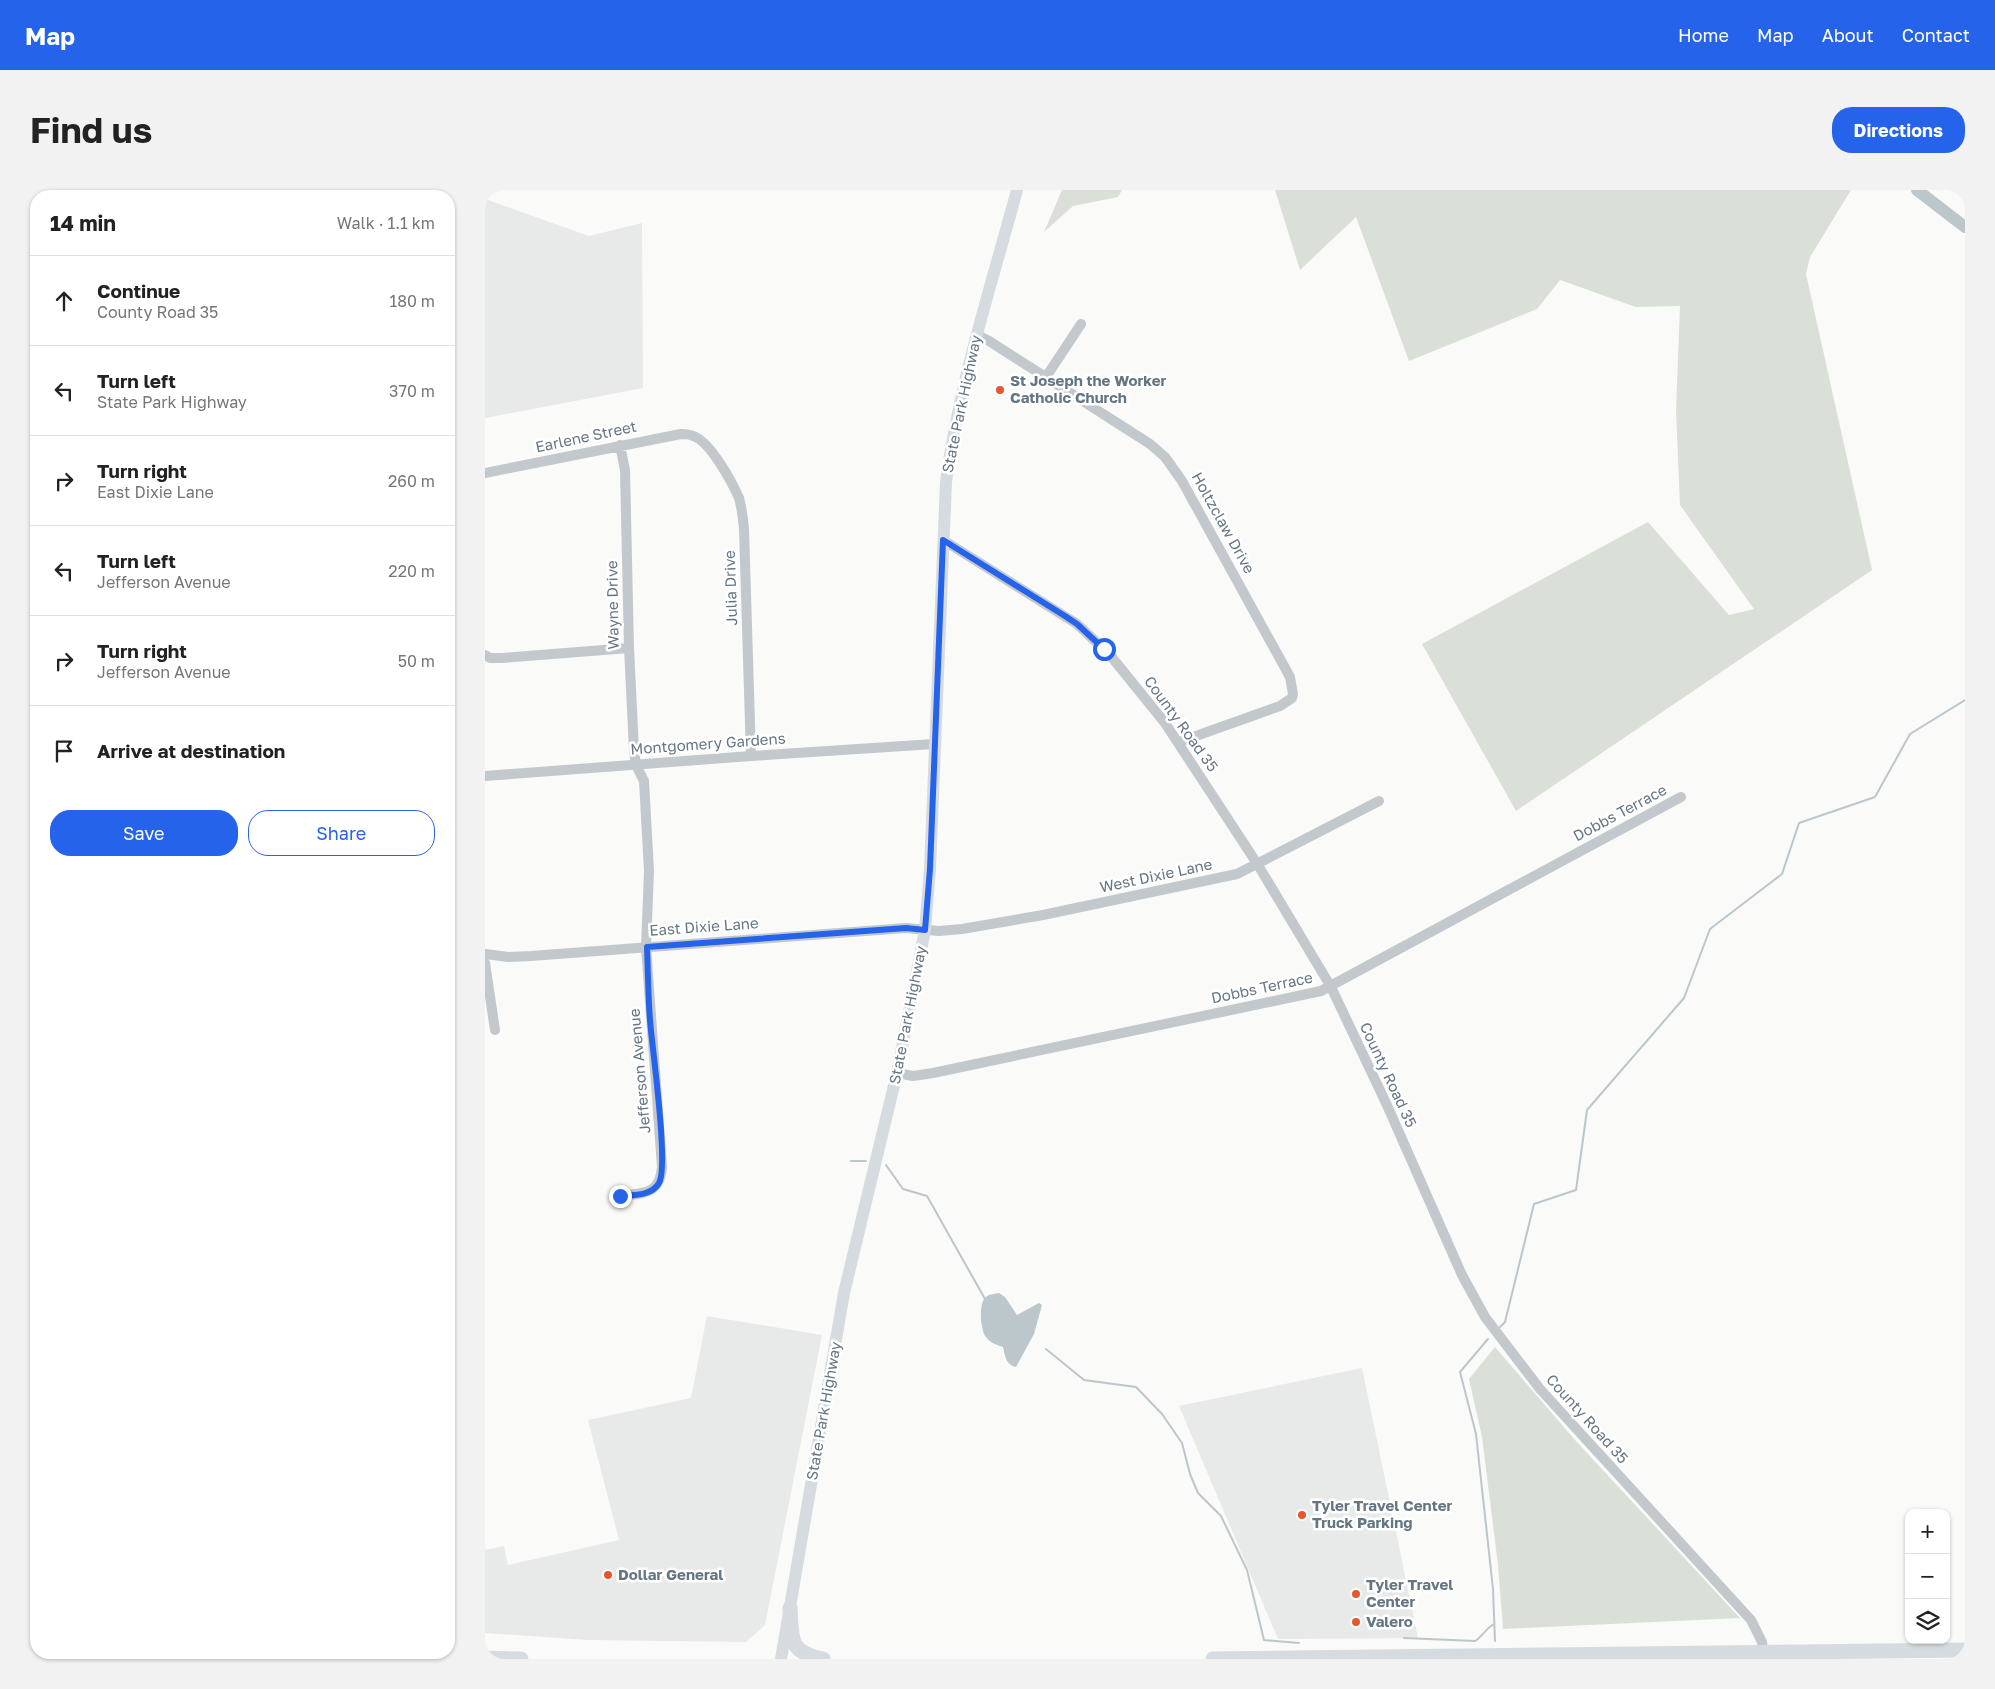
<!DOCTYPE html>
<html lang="en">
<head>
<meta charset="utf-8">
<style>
  body { margin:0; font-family:"Golos Text",sans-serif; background:#f2f2f2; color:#222 }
  .controls { position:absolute; right:15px; bottom:15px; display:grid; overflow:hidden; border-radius:10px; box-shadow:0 1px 4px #0004 }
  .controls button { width:45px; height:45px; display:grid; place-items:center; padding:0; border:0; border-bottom:1px solid #e0e0e0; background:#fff; color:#222; font:25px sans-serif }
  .stop { position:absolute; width:15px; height:15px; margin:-11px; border:4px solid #2563eb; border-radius:50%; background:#fff }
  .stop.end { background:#2563eb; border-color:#fff; box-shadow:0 1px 5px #0008 }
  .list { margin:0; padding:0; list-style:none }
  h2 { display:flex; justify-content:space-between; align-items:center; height:65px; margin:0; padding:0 20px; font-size:21px }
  h2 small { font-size:16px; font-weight:400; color:#767676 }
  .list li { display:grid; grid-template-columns:32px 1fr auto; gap:15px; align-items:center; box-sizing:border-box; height:90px; padding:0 20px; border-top:1px solid #e0e0e0 }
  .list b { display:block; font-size:19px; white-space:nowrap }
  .list p { margin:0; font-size:16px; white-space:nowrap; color:#767676 }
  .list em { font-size:16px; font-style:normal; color:#767676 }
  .actions { display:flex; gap:10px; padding:15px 20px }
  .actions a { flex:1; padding:11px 0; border:1px solid #2563eb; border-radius:20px; text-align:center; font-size:18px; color:#2563eb }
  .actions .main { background:#2563eb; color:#fff }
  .icon { flex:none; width:28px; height:28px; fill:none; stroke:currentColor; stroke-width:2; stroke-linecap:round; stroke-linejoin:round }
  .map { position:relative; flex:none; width:1480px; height:1469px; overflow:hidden; border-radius:20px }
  header { display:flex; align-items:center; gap:30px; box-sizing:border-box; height:70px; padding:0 25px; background:#2563eb; color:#fff }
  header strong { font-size:24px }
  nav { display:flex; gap:28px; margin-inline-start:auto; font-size:18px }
  .intro { display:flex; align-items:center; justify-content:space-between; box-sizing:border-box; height:120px; padding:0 30px }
  h1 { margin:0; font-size:35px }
  .button { padding:12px 22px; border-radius:20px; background:#2563eb; color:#fff; font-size:18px; font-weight:700 }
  main { display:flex; gap:30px; padding:0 30px }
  aside { flex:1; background:#fff; border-radius:20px; box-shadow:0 1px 4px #0004 }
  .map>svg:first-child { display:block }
  .built { fill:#e8e9e9 }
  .green { fill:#dadfd7 }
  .water { fill:#bbc7cb }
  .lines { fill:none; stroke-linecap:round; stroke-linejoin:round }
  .stream { stroke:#bbc7cb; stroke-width:2 }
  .river { stroke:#bbc7cb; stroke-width:12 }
  .minor { stroke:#c3c8cc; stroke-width:10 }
  .major { stroke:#d6dbdf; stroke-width:12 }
  .highway { stroke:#d6dbdf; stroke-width:15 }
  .route { stroke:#2563eb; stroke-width:6 }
  .poi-dot { fill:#e4572e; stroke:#fff; stroke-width:2 }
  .labels { text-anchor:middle; stroke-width:5; stroke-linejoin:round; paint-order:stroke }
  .poi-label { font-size:15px; font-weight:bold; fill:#657683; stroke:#fff; text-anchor:start }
  .street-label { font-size:15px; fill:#657683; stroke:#fff }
</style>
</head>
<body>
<header>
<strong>Map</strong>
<nav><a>Home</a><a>Map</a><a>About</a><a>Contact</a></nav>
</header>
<div class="intro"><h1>Find us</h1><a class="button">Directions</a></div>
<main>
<aside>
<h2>14 min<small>Walk · 1.1 km</small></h2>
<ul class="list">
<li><svg class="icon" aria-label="ahead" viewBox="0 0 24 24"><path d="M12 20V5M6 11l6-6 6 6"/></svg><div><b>Continue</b><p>County Road 35</p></div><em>180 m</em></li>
<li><svg class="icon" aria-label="left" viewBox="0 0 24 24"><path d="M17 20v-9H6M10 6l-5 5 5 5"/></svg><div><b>Turn left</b><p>State Park Highway</p></div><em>370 m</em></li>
<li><svg class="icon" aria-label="right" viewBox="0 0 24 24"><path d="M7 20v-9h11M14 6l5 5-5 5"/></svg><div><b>Turn right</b><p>East Dixie Lane</p></div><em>260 m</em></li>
<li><svg class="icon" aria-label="left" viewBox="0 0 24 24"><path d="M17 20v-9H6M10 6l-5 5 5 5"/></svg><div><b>Turn left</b><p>Jefferson Avenue</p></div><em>220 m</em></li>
<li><svg class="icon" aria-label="right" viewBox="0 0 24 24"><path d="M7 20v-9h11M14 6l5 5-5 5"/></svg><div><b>Turn right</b><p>Jefferson Avenue</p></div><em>50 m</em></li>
<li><svg class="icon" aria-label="arrive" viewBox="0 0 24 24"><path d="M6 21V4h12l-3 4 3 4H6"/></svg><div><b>Arrive at destination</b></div></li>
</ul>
<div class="actions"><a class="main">Save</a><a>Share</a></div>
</aside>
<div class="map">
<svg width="1480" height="1469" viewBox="0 0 1480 1469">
  <rect width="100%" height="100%" fill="#fafaf8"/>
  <path class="built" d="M0 9 104 46 157 33 158 198 0 228Z
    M222 1126 337 1145 280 1435 261 1452 104 1450 0 1443V1360L19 1356 23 1375 134 1350 103 1230 206 1208Z
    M877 1178 933 1448 793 1449 694 1216Z"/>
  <path class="green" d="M577 0H637L633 7 588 16 559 42Z
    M790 0H1366L1325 67 1321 84 1387 380 1031 621 937 454 1163 332 1244 425 1269 419 1195 315 1191 220 1195 116 1151 117 1075 90 1052 119 924 171 871 27 815 80Z
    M1010 1157 1090 1250 1255 1428 1018 1439 1013 1375 997 1247 984 1189Z"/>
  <path class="water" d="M514 1103 520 1107 532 1125 554 1113 557 1115 549 1144 531 1177C521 1175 520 1166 518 1157 512 1155 505 1153 501 1147 495 1140 493 1111 502 1106 505 1104 510 1104 514 1103Z"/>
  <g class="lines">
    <path class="stream" d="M366 971H381
      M401 975 418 999 442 1006 500 1109
      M1015 1137 1020 1132 1049 1014 1091 1000 1102 920 1199 808 1225 739 1297 684 1314 633 1390 607 1425 544 1480 510
      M1003 1149 975 1182 991 1244 1008 1399 1010 1451
      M561 1159 599 1190 651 1197 677 1224 697 1253 705 1284 713 1303 736 1326 762 1380 779 1450 814 1453
      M919 1448 990 1451C998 1446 1000 1439 1009 1434"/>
    <path class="river" d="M1432 0 1480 37"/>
    <path class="minor" d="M492 145 504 151 665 254 680 267 697 291 805 487 808 504 807 508 795 516 694 552
      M561 187 596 134
      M135 255 140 280 144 458 149 560 151 575 159 591 164 681 161 757 177 977C175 1005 158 1003 135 1006
      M0 283 196 244C200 244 204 244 208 246 225 251 247 292 254 308 257 318 258 329 259 339L266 566
      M458 350 592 434 625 465 680 533 773 675 846 797 901 913 977 1085 1000 1127 1055 1199 1266 1430 1277 1452 1279 1468
      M0 465 5 468H18L144 458
      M0 586 266 566 449 554
      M0 764 23 767 46 766 421 738 454 741 477 739 558 725 752 684 894 611
      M0 773 10 840
      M412 883 428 886 448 883 836 801 1196 607"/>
    <path class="major" d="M296 1469 359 1103 412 883 440 740 445 679 461 292C474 193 506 97 532 0"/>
    <path class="highway" d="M305 1418C307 1449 303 1462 338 1469
      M0 1468 36 1469
      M728 1469 1480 1460"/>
  </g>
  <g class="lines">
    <path class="route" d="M135 1006C148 1005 167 1006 174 993 184 976 167 857 165 830 163 805 163 781 162 757L421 738 440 740 445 679 458 350 580 426 592 434 619 459"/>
  </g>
  <g class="poi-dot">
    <circle cx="515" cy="200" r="5"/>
    <circle cx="817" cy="1325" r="5"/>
    <circle cx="123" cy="1385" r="5"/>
    <circle cx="871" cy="1404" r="5"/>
    <circle cx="871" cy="1432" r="5"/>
  </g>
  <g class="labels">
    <g class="poi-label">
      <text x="525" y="196">St Joseph the Worker<tspan x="525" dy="17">Catholic Church</tspan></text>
      <text x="827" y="1321">Tyler Travel Center<tspan x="827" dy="17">Truck Parking</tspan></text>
      <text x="133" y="1390">Dollar General</text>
      <text x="881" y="1400">Tyler Travel<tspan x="881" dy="17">Center</tspan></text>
      <text x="881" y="1437">Valero</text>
    </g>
    <g class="street-label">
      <text transform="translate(477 214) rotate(-78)" y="5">State Park Highway</text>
      <text transform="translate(101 247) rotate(-12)" y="5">Earlene Street</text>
      <text transform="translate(738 333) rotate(61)" y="5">Holtzclaw Drive</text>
      <text transform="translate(246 398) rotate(-92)" y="5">Julia Drive</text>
      <text transform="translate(128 415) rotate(-91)" y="5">Wayne Drive</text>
      <text transform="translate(696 534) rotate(54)" y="5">County Road 35</text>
      <text transform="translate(223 554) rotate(-4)" y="5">Montgomery Gardens</text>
      <text transform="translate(1135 623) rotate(-28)" y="5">Dobbs Terrace</text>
      <text transform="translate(671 686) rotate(-12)" y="5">West Dixie Lane</text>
      <text transform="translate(219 737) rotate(-4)" y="5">East Dixie Lane</text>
      <text transform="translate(777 798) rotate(-12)" y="5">Dobbs Terrace</text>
      <text transform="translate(423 825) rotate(-79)" y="5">State Park Highway</text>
      <text transform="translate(155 881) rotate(-95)" y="5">Jefferson Avenue</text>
      <text transform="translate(903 885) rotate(65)" y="5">County Road 35</text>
      <text transform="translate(339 1221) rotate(-80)" y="5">State Park Highway</text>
      <text transform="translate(1102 1229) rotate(48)" y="5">County Road 35</text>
    </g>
  </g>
</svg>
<div class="controls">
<button>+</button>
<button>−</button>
<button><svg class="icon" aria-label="layers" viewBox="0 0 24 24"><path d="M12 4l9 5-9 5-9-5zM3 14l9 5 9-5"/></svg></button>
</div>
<div class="stop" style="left:619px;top:459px"></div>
<div class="stop end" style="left:135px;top:1006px"></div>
</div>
</main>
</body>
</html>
